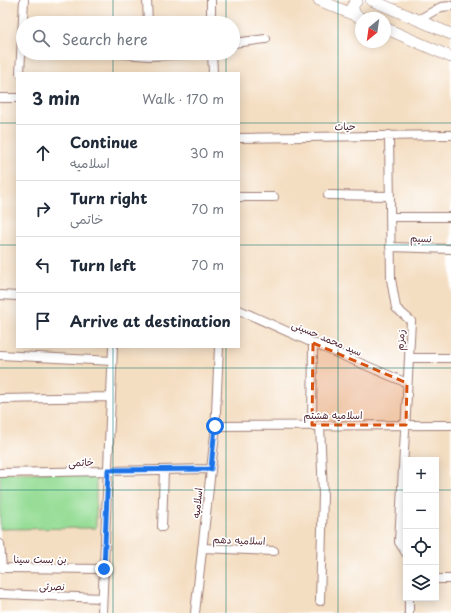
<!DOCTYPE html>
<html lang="en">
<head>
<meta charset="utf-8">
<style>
  body { margin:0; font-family:"Playpen Sans","Playpen Sans Arabic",sans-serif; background:#f2f2f3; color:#1f2937 }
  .controls { position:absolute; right:12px; bottom:12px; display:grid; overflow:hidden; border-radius:0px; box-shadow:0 2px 10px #0003 }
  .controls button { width:36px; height:36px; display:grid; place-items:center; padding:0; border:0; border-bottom:1px solid #e0e1e3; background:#fff; color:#1f2937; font:20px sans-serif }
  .compass { position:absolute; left:355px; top:12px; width:36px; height:36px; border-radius:50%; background:#fff; box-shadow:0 2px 10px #0003; rotate:209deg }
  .stop { position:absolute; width:12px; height:12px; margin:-9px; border:3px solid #1a73e8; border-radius:50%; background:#fff }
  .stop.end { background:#1a73e8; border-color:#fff; box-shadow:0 1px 4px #0008 }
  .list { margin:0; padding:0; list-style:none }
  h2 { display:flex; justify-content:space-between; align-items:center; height:52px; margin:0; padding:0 16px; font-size:17px }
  h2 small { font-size:13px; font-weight:400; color:#747a83 }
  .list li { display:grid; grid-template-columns:26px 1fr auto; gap:12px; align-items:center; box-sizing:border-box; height:56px; padding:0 16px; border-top:1px solid #e0e1e3 }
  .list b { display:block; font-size:15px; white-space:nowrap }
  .list p { margin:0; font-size:13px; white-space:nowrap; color:#747a83 }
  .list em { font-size:13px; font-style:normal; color:#747a83 }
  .icon { flex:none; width:22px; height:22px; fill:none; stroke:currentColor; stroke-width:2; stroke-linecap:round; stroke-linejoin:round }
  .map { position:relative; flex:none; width:451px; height:613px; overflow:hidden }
  .search { position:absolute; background:#fff; box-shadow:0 2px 10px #0003; left:16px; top:16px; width:224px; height:44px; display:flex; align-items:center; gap:10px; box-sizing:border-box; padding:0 14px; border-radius:22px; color:#747a83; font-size:15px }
  .panel { position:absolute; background:#fff; box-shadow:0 2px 10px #0003; left:16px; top:72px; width:224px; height:276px; border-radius:0px }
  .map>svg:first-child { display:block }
  .green { fill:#97dd97; stroke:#707e61 }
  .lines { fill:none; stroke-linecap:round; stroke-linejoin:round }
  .minor-casing { stroke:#9f7e76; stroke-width:10 }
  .secondary-casing { stroke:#9f7e76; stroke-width:12 }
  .minor { stroke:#fff; stroke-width:8 }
  .secondary { stroke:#fff; stroke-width:11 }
  .route { stroke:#1a73e8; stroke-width:5 }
  .marked { fill:#d8530f; fill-opacity:0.2; stroke:#d8530f; stroke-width:3; stroke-dasharray:8 5; stroke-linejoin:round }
  .grid { fill:none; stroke:#0f766e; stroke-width:1; stroke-opacity:0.55 }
  .labels { text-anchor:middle; stroke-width:3.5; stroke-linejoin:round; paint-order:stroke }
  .street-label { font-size:10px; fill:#4a1f2b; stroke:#fff }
</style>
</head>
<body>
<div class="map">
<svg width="451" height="613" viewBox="0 0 451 613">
  <rect width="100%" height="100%" fill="#fff"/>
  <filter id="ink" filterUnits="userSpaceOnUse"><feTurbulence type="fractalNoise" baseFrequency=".025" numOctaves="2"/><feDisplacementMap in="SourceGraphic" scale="8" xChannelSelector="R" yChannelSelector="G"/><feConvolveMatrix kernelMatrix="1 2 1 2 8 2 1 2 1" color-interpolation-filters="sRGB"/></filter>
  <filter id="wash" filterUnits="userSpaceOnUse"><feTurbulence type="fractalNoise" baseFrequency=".012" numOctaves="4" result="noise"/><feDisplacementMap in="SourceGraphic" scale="16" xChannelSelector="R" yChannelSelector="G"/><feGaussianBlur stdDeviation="0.9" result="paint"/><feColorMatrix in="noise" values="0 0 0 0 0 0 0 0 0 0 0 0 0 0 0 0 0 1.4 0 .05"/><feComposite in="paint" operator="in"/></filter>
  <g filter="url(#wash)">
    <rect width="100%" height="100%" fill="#f4dec2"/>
    <path class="green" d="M96 472V528L0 529V473Z"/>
  </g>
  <g filter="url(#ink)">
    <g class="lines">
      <g class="minor-casing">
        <path id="minor" d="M147 0 148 23
          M211 0V23
          M418 20 441 7 451 6
          M233 43 266 39
          M112 53 149 56 212 53
          M212 53 213 73
          M20 73 24 0
          M0 98H17
          M389 135 391 279 396 308 411 321 399 542 406 553
          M239 138 451 135
          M328 195 389 196
          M239 197H274
          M390 217H451
          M390 247 451 249
          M0 295 17 296
          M239 310 313 343 407 383
          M0 355 112 361
          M409 358H451
          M0 399 111 397
          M312 425 313 343
          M320 425 323 495 320 601
          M215 426 451 425
          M0 473 211 469
          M162 527 164 470
          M0 544 2 568 104 569
          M202 548 274 551
          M436 579H451
          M0 594 102 598
          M102 613 113 347
          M195 613 215 434 219 347
          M409 613V598"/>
      </g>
      <g class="secondary-casing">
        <path id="secondary" d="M319 0 361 18
          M371 0 451 34
          M356 16 352 7 357 0
          M385 28 451 57"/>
      </g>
      <use href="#minor" class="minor"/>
      <use href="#secondary" class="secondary"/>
    </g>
  </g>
  <g class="lines" filter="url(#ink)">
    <path class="route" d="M104 569 108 470 211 469 215 426"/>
  </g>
  <path class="marked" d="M313 343 407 383 406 425H312Z"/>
  <path class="grid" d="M113 0V23M226 0V23M338 0V613M113 53V73M226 53V73M0 123H17M239 123H451M0 245H17M239 245H451M113 347V613M226 347V613M0 368H451M0 490H406M436 490H451"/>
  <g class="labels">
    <g class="street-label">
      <text transform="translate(345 126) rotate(-1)" y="4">حیات</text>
      <text transform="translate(421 238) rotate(2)" y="4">نسیم</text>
      <text transform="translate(327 338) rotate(23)" y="4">سید محمد حسینی</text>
      <text transform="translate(400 340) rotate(-86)" y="4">زمزم</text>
      <text x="333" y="419">اسلامیه هشتم</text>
      <text transform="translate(81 462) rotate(-2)" y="4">خاتمی</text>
      <text transform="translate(197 503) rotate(-84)" y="4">اسلامیه</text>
      <text transform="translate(239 540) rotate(2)" y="4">اسلامیه دهم</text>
      <text x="40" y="563">بن بست سینا</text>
      <text transform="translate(52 586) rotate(2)" y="4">نصرتی</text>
    </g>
  </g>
</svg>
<div class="controls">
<button>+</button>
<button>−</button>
<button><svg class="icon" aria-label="locate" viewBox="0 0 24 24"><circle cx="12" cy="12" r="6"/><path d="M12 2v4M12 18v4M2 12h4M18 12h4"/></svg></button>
<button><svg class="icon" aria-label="layers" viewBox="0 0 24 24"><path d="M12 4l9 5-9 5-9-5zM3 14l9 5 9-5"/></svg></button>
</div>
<svg class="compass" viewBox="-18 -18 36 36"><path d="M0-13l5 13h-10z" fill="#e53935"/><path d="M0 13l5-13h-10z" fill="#747a83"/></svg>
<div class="stop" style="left:215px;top:426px"></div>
<div class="stop end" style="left:104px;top:569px"></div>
<div class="search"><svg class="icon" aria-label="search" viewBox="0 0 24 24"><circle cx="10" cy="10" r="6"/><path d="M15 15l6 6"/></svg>Search here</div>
<section class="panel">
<h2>3 min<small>Walk · 170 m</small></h2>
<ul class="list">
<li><svg class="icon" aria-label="ahead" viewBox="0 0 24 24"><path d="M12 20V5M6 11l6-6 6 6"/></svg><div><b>Continue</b><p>اسلامیه</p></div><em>30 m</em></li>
<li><svg class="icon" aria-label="right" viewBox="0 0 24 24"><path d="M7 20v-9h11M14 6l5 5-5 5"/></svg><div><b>Turn right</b><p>خاتمی</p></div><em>70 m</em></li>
<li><svg class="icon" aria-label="left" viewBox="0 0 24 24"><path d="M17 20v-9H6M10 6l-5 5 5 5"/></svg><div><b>Turn left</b></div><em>70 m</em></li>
<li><svg class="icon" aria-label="arrive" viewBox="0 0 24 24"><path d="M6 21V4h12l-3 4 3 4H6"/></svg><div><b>Arrive at destination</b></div></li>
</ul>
</section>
</div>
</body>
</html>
